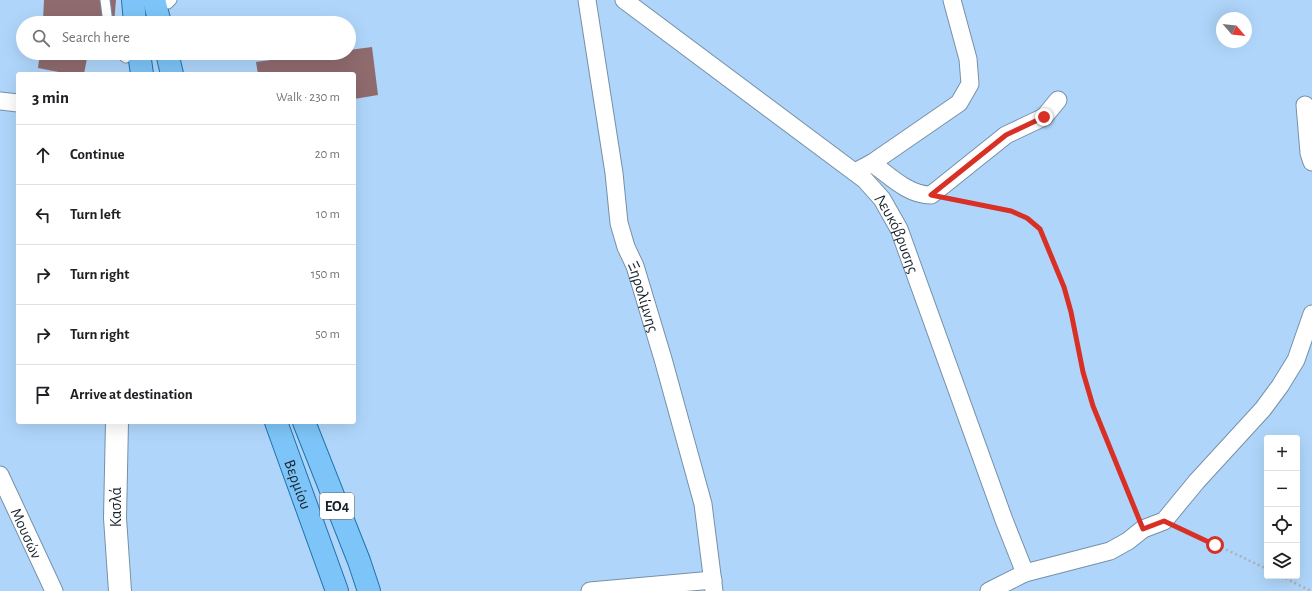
<!DOCTYPE html>
<html lang="en">
<head>
<meta charset="utf-8">
<style>
  body { margin:0; font-family:"Alegreya Sans",sans-serif; background:#f6f6f6; color:#202124 }
  .controls { position:absolute; right:12px; bottom:12px; display:grid; overflow:hidden; border-radius:4px; box-shadow:0 4px 16px #0002 }
  .controls button { width:36px; height:36px; display:grid; place-items:center; padding:0; border:0; border-bottom:1px solid #e0e0e0; background:#fff; color:#202124; font:20px sans-serif }
  .compass { position:absolute; left:1216px; top:12px; width:36px; height:36px; border-radius:50%; background:#fff; box-shadow:0 4px 16px #0002; rotate:118deg }
  .stop { position:absolute; width:12px; height:12px; margin:-9px; border:3px solid #d93025; border-radius:50%; background:#fff }
  .stop.end { background:#d93025; border-color:#fff; box-shadow:0 1px 4px #0008 }
  .list { margin:0; padding:0; list-style:none }
  h2 { display:flex; justify-content:space-between; align-items:center; height:52px; margin:0; padding:0 16px; font-size:17px }
  h2 small { font-size:13px; font-weight:400; color:#757577 }
  .list li { display:grid; grid-template-columns:26px 1fr auto; gap:12px; align-items:center; box-sizing:border-box; height:60px; padding:0 16px; border-top:1px solid #e0e0e0 }
  .list b { display:block; font-size:15px; white-space:nowrap }
  .list em { font-size:13px; font-style:normal; color:#757577 }
  .icon { flex:none; width:22px; height:22px; fill:none; stroke:currentColor; stroke-width:2; stroke-linecap:round; stroke-linejoin:round }
  .map { position:relative; flex:none; width:1312px; height:591px; overflow:hidden }
  .search { position:absolute; background:#fff; box-shadow:0 4px 16px #0002; left:16px; top:16px; width:340px; height:44px; display:flex; align-items:center; gap:10px; box-sizing:border-box; padding:0 14px; border-radius:22px; color:#757577; font-size:15px }
  .panel { position:absolute; background:#fff; box-shadow:0 4px 16px #0002; left:16px; top:72px; width:340px; height:352px; border-radius:4px }
  .map>svg:first-child { display:block }
  .green { fill:#afd6fa; fill-rule:evenodd }
  .building { fill:#8f6b6e }
  .lines { fill:none; stroke-linecap:round; stroke-linejoin:round }
  .service-casing { stroke:#7690a8; stroke-width:11 }
  .minor-casing { stroke:#7690a8; stroke-width:19 }
  .tertiary-casing { stroke:#7690a8; stroke-width:24 }
  .primary-casing { stroke:#2173ae; stroke-width:24 }
  .path { stroke:#aab1b8; stroke-width:2.5; stroke-dasharray:2 3; stroke-linecap:butt }
  .service { stroke:#fff; stroke-width:9 }
  .minor { stroke:#fff; stroke-width:17 }
  .tertiary { stroke:#fff; stroke-width:22 }
  .primary { stroke:#7dc5f8; stroke-width:22 }
  .route { stroke:#d93025; stroke-width:5 }
  .labels { text-anchor:middle; stroke-width:3; stroke-linejoin:round; paint-order:stroke }
  .shield { fill:#fff; stroke:#5d646b; stroke-width:1 }
  .shield-label { font-size:15px; font-weight:bold; fill:#17222b }
  .street-label { font-size:16px; fill:#17222b; stroke:#fff }
</style>
</head>
<body>
<div class="map">
<svg width="1312" height="591" viewBox="0 0 1312 591">
  <rect width="100%" height="100%" fill="#f1f6fc"/>
  <path class="green" d="M0 0H1312V591H0ZM1222 18H1246V42H1222ZM23 23H349V53H23ZM18 74H354V422H18ZM1267 438H1297V576H1267Z"/>
  <path class="building" d="M44 0H116L114 23H63L43 20Z
    M372 47 378 95 354 99V74H258L256 62 325 53H349V50Z
    M40 53H88L84 74H69L38 68Z"/>
  <g class="lines">
    <g class="service-casing">
      <path id="service" d="M105 0 108 23
        M168 4 172 0
        M119 53 126 58"/>
    </g>
    <g class="minor-casing">
      <g id="minor">
        <path id="s1" d="M587 0 614 173 619 223 626 247 635 266 663 359 703 504 714 591"/>
        <path id="s2" d="M624 0 865 180 882 199 899 229 1004 520 1025 573"/>
        <path d="M0 101 18 103"/>
        <path d="M1305 105 1309 153 1312 162"/>
        <path d="M872 163C890 176 908 195 931 195L1006 135 1044 117 1058 100"/>
        <path d="M855 172 872 163 959 103 970 84 968 59 952 0"/>
        <path id="s3" d="M0 475 54 591"/>
        <path d="M590 591 713 580"/>
        <path d="M989 591 1025 573 1110 551 1128 541 1143 529 1164 521 1197 481 1263 409 1280 386 1296 360 1312 314"/>
      </g>
    </g>
    <g class="tertiary-casing">
      <path id="tertiary" d="M117 422 115 518 120 591"/>
    </g>
    <g class="primary-casing">
      <g id="primary">
        <path d="M133 0 135 23"/>
        <path d="M154 0 160 23"/>
        <path d="M139 53 142 74"/>
        <path d="M167 53 172 74"/>
        <path id="s4" d="M276 422 337 591"/>
        <path d="M304 422 359 561 369 591"/>
      </g>
    </g>
    <path class="path" d="M953 200 1011 211 1027 218 1040 229 1064 287 1071 312 1083 372 1093 406 1136 512
      M1181 528 1267 569
      M1281 576 1311 591"/>
    <use href="#service" class="service"/>
    <use href="#minor" class="minor"/>
    <use href="#tertiary" class="tertiary"/>
    <use href="#primary" class="primary"/>
  </g>
  <g class="lines">
    <path class="route" d="M1044 117 1006 135 931 195 1011 211 1027 218 1040 229 1064 287 1071 312 1083 372 1093 406 1143 529 1164 521 1215 545"/>
  </g>
  <g class="labels">
    <rect class="shield" x="320" y="493" width="34" height="26" rx="3"/>
    <g class="shield-label">
      <text x="337" y="511">ΕΟ4</text>
    </g>
    <g class="street-label">
      <text dy="6" stroke="none"><textPath href="#s2" startOffset="364">Λευκόβρυσης</textPath></text>
      <text dy="6" stroke="none"><textPath href="#s1" startOffset="303">Ξηρολίμνης</textPath></text>
      <text dy="6" stroke="none"><textPath href="#s4" startOffset="66">Βερμίου</textPath></text>
      <text transform="translate(115 507) rotate(-90)" y="6">Κασλά</text>
      <text dy="6" stroke="none"><textPath href="#s3" startOffset="64">Μουσών</textPath></text>
    </g>
  </g>
</svg>
<div class="controls">
<button>+</button>
<button>−</button>
<button><svg class="icon" aria-label="locate" viewBox="0 0 24 24"><circle cx="12" cy="12" r="6"/><path d="M12 2v4M12 18v4M2 12h4M18 12h4"/></svg></button>
<button><svg class="icon" aria-label="layers" viewBox="0 0 24 24"><path d="M12 4l9 5-9 5-9-5zM3 14l9 5 9-5"/></svg></button>
</div>
<svg class="compass" viewBox="-18 -18 36 36"><path d="M0-13l5 13h-10z" fill="#e53935"/><path d="M0 13l5-13h-10z" fill="#757577"/></svg>
<div class="stop" style="left:1215px;top:545px"></div>
<div class="stop end" style="left:1044px;top:117px"></div>
<div class="search"><svg class="icon" aria-label="search" viewBox="0 0 24 24"><circle cx="10" cy="10" r="6"/><path d="M15 15l6 6"/></svg>Search here</div>
<section class="panel">
<h2>3 min<small>Walk · 230 m</small></h2>
<ul class="list">
<li><svg class="icon" aria-label="ahead" viewBox="0 0 24 24"><path d="M12 20V5M6 11l6-6 6 6"/></svg><div><b>Continue</b></div><em>20 m</em></li>
<li><svg class="icon" aria-label="left" viewBox="0 0 24 24"><path d="M17 20v-9H6M10 6l-5 5 5 5"/></svg><div><b>Turn left</b></div><em>10 m</em></li>
<li><svg class="icon" aria-label="right" viewBox="0 0 24 24"><path d="M7 20v-9h11M14 6l5 5-5 5"/></svg><div><b>Turn right</b></div><em>150 m</em></li>
<li><svg class="icon" aria-label="right" viewBox="0 0 24 24"><path d="M7 20v-9h11M14 6l5 5-5 5"/></svg><div><b>Turn right</b></div><em>50 m</em></li>
<li><svg class="icon" aria-label="arrive" viewBox="0 0 24 24"><path d="M6 21V4h12l-3 4 3 4H6"/></svg><div><b>Arrive at destination</b></div></li>
</ul>
</section>
</div>
</body>
</html>
